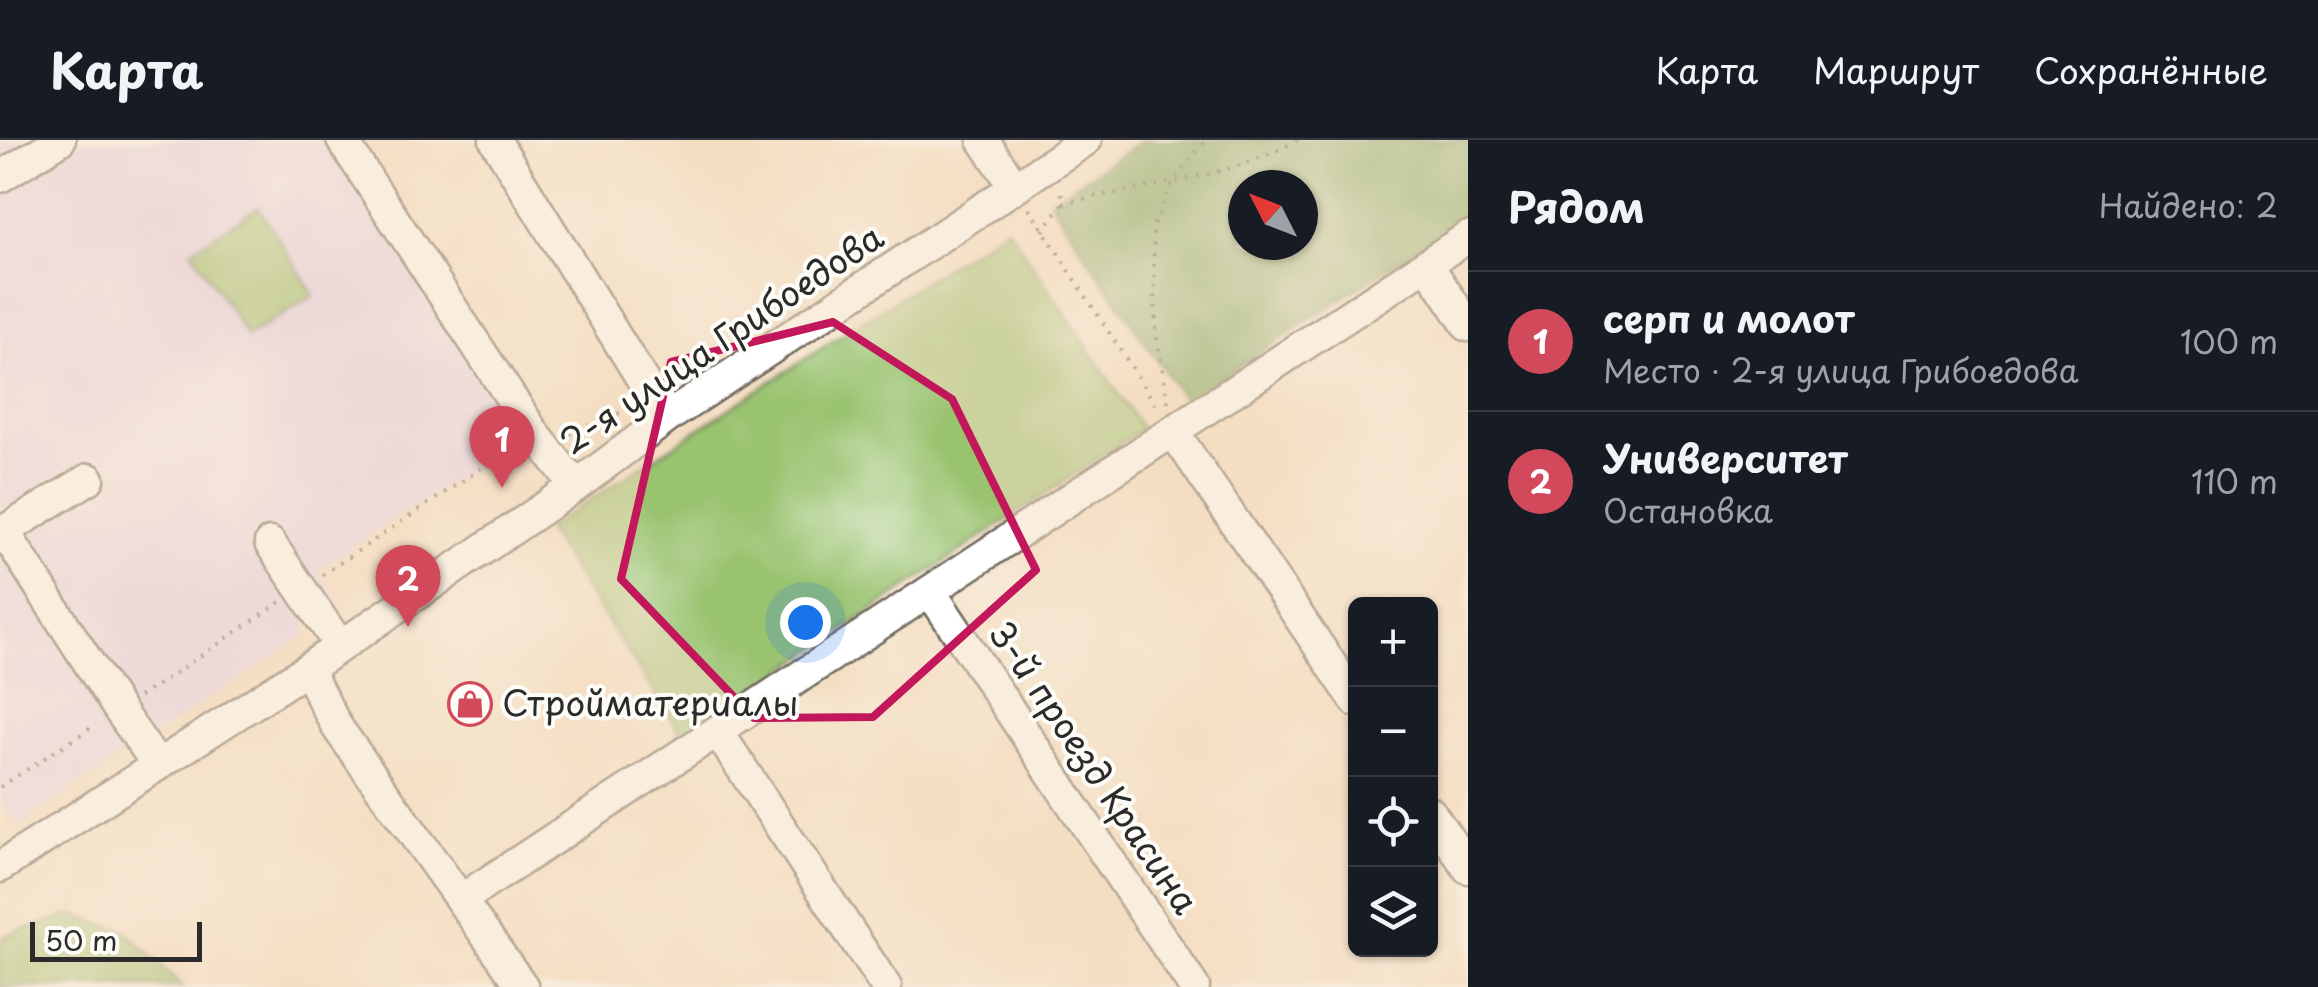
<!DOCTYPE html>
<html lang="ru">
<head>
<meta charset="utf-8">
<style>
  body { margin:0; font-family:"Playpen Sans",sans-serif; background:#242831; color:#f1f3f6 }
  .controls { position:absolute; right:30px; bottom:30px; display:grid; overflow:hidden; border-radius:15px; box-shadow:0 2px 8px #0004 }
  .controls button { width:90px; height:90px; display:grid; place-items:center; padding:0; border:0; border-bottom:2px solid #363941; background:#171b24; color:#f1f3f6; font:50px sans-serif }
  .compass { position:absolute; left:1228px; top:30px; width:90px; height:90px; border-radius:50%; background:#171b24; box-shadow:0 2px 8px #0004; rotate:312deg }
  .scale { position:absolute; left:30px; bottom:25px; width:172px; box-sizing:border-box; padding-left:10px; border:5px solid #2b2b2b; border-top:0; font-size:28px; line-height:35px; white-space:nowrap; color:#2b2b2b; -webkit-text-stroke:8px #fdfcf7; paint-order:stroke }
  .you { position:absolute; left:805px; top:482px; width:35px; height:35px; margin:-25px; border:8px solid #fff; border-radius:50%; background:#1a73e8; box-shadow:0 0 0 15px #1a73e833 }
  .badge { display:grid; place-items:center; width:65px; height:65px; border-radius:50%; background:#d1495b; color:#fff; font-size:32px; font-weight:700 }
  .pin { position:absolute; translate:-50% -82px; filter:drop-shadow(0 2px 5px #0008) }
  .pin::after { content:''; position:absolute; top:52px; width:35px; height:30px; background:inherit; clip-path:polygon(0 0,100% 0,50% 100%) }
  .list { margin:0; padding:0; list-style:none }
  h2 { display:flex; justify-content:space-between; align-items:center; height:130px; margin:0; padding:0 40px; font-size:42px }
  h2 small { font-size:32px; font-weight:400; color:#9ea1a6 }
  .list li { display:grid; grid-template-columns:65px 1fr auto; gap:30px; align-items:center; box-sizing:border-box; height:140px; padding:0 40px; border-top:2px solid #363941 }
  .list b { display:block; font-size:38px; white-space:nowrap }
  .list p { margin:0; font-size:32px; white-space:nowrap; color:#9ea1a6 }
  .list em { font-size:32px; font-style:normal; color:#9ea1a6 }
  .icon { flex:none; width:55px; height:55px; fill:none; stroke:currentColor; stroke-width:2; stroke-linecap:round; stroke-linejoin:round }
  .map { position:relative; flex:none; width:1468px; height:847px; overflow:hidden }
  header { display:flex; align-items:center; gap:60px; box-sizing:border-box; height:140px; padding:0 50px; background:#171b24; border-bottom:2px solid #363941 }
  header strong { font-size:48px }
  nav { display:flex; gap:55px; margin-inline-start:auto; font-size:35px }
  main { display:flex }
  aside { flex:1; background:#171b24 }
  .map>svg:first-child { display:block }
  .built { fill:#e5d3f1 }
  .green { fill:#9ac370; stroke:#62774e; stroke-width:2.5 }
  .forest { fill:#7ba962; stroke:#536a46; stroke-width:2.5; fill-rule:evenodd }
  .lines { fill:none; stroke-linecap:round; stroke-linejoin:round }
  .minor-casing { stroke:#716a60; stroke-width:35 }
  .path { stroke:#716a60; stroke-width:4; stroke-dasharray:2.5 8; stroke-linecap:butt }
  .minor { stroke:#fff; stroke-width:30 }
  .marked { fill:none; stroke:#c2185b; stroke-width:8; stroke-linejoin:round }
  .labels { text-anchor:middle; stroke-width:8; stroke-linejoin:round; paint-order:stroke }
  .street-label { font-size:35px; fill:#2b2b2b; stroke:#fdfcf7 }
  .poi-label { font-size:35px; fill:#2b2b2b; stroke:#fdfcf7; text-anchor:start }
</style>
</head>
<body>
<header>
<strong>Карта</strong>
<nav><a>Карта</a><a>Маршрут</a><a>Сохранённые</a></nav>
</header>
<main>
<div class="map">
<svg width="1468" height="847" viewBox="0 0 1468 847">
  <rect width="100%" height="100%" fill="#fdfcf7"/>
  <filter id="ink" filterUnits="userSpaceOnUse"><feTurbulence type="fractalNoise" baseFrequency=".01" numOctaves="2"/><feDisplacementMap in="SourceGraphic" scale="20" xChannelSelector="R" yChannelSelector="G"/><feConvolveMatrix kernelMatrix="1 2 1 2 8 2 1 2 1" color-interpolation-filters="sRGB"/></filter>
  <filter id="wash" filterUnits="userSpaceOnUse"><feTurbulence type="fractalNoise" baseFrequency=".0048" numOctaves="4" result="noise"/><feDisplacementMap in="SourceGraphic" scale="40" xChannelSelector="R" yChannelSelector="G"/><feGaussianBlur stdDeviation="2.25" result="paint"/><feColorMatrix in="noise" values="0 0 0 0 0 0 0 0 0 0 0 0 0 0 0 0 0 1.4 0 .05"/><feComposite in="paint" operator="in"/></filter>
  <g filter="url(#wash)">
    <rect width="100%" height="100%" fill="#f4dec2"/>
    <path class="built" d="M0 0H332L522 295 318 429 340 462 306 486 305 496 18 685 0 659Z"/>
    <path class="green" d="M258 67 314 155 247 197 192 110Z
      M1007 87 1142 289 684 597 546 389Z
      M73 775 127 792 182 847H0V800L9 794Z"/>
    <path class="forest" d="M1143 0H1468V75L1185 262 1050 61ZM1243 45H1303V105H1243Z"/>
  </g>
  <g filter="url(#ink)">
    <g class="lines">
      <g class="minor-casing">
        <path id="minor" d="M342 0 534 293 576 346
          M495 0 653 257 671 275
          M983 0 1015 47
          M0 37 60 0
          M1427 124 1468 186
          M1173 291 1356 561
          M89 339 4 391 119 570 157 624
          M270 403 340 506
          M930 451 1194 847
          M307 529 337 587 523 847
          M718 592 886 847
          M1430 672 1468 728
          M0 727 307 529 576 346 671 275 1086 0
          M462 759 1468 97"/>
      </g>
      <path class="path" d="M1063 63C1134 48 1235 37 1297 0
        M1029 68 1159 270
        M1043 91 1063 63 1061 47
        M1168 262 1156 192 1153 86 1174 40 1206 0
        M569 294 629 269
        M322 435 513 307
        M139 557 281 462
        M0 647 97 584"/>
      <use href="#minor" class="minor"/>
    </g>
  </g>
  <path d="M0 0H1468V847H0ZM833 182 952 259 1036 430 873 577 754 578 621 439 671 222Z" fill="#f4dec2" fill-opacity=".55" fill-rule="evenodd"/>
  <path class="marked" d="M833 182 952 259 1036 430 873 577 754 578 621 439 671 222Z"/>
  <defs>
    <g id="shop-ring" transform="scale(2.25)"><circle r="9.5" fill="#fdfcf7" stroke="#d1495b" stroke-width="1.5"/><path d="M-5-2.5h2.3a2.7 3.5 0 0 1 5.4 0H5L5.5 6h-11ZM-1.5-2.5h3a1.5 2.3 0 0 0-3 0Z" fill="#d1495b"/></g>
  </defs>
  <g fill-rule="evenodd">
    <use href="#shop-ring" x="470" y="564"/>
  </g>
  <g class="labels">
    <g class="street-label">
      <text transform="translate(722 200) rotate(-34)" y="12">2-я улица Грибоедова</text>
      <text transform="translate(1093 628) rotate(56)" y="12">3-й проезд Красина</text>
    </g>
    <g class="poi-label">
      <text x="502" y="576">Стройматериалы</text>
    </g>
  </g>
</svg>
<div class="controls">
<button>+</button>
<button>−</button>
<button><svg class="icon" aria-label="locate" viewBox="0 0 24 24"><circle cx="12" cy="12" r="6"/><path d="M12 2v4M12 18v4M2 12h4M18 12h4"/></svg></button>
<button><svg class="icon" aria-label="layers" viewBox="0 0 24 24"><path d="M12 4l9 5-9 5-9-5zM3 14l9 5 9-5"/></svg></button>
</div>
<svg class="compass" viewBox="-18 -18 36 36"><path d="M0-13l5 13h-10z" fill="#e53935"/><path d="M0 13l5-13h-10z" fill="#9ea1a6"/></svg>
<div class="scale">50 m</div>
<div class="you"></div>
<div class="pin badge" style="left:502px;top:348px">1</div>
<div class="pin badge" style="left:408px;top:487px">2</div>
</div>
<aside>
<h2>Рядом<small>Найдено: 2</small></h2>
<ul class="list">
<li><span class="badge">1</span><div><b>серп и молот</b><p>Место · 2-я улица Грибоедова</p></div><em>100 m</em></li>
<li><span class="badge">2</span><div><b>Университет</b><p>Остановка</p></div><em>110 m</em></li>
</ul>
</aside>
</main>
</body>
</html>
